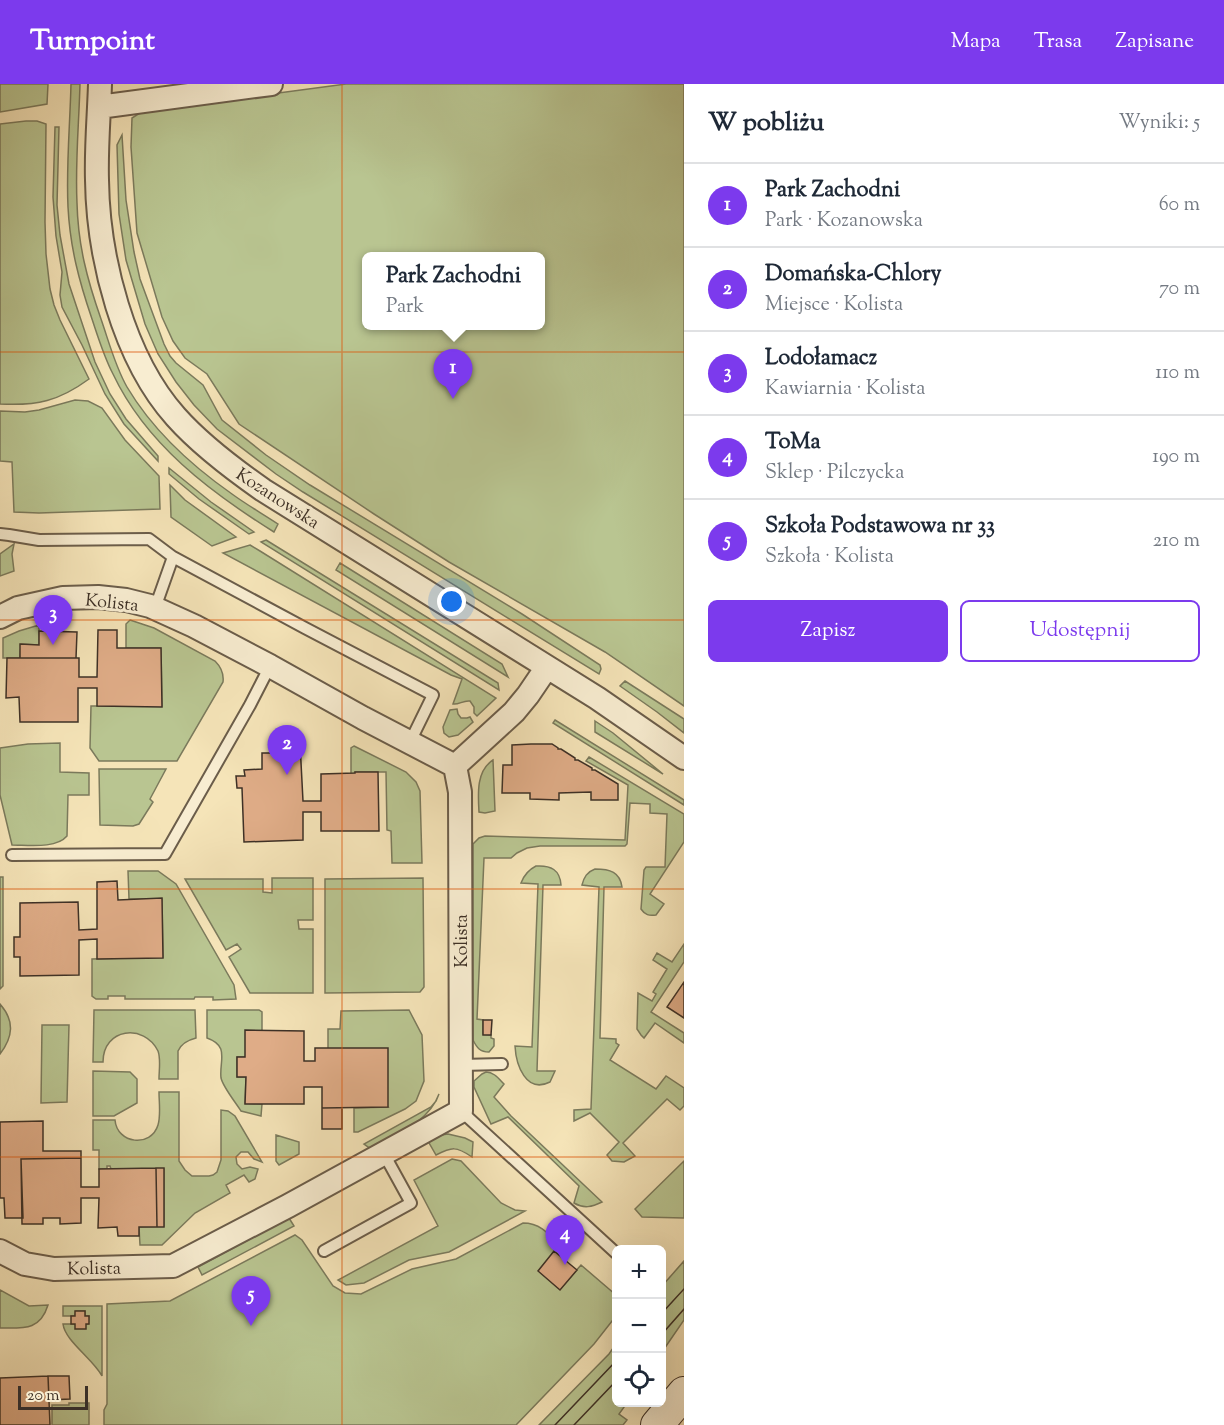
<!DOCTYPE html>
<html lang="pl">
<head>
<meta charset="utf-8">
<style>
  body { margin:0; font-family:"Sorts Mill Goudy",serif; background:#f6f6f7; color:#1f2937 }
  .controls { position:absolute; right:18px; bottom:18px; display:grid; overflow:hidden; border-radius:9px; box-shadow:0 6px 24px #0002 }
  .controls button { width:54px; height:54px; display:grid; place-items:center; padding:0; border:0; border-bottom:2px solid #e0e1e3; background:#fff; color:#1f2937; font:30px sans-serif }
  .scale { position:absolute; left:18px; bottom:15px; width:70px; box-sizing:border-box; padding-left:6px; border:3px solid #3d3026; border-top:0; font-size:16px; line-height:21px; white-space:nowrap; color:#3d3026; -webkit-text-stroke:4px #f8edd1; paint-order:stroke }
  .you { position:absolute; left:452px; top:518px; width:21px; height:21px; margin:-15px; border:4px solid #fff; border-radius:50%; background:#1a73e8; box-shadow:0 0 0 9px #1a73e833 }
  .badge { display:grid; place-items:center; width:39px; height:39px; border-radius:50%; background:#7c3aed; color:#fff; font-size:20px; font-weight:700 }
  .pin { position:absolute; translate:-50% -50px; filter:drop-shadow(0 2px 3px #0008) }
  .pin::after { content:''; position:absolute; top:32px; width:21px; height:18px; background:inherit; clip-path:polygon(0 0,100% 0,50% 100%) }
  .popup { position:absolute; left:362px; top:168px; width:183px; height:78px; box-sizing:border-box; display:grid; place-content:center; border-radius:9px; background:#fff; filter:drop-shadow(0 2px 4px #0005); font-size:20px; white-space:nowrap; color:#747a83 }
  .popup b { font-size:22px; color:#1f2937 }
  .popup::after { content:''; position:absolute; left:50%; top:100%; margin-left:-12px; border:12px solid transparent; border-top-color:#fff }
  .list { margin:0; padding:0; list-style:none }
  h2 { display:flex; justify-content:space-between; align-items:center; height:78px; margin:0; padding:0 24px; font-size:26px }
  h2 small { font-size:20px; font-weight:400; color:#747a83 }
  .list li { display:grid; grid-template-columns:39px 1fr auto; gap:18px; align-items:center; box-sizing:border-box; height:84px; padding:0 24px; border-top:2px solid #e0e1e3 }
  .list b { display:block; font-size:22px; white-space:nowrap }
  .list p { margin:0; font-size:20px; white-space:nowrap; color:#747a83 }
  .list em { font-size:20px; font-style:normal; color:#747a83 }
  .actions { display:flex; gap:12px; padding:18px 24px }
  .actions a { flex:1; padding:14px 0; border:2px solid #7c3aed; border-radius:9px; text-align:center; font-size:21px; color:#7c3aed }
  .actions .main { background:#7c3aed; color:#fff }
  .icon { flex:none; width:33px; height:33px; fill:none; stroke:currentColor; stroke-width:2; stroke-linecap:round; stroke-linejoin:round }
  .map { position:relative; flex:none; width:684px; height:1341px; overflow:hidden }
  header { display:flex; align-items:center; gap:36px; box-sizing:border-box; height:84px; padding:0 30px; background:#7c3aed; color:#fff }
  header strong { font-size:28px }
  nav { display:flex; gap:33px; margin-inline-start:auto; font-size:21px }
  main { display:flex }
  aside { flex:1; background:#fff }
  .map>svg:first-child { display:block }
  .green { fill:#b9c591; stroke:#7b7a5c; stroke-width:1.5; fill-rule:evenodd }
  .building { fill:#dfac87; stroke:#3d3026; stroke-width:1.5 }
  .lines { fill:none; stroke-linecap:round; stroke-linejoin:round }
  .lane-casing { stroke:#6b5d4a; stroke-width:14 }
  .street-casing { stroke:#6b5d4a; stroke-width:26 }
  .secondary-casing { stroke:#3d3026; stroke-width:34 }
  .lane { stroke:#f8edd1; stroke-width:10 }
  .street { stroke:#f8edd1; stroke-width:22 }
  .secondary { stroke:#f8edd1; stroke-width:32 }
  .tram { stroke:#3d3026; stroke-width:1.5 }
  .grid { fill:none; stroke:#df570d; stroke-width:1.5; stroke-opacity:0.55 }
  .labels { text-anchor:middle; stroke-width:6; stroke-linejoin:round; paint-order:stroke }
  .street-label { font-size:18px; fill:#3d3026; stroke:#f8edd1 }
</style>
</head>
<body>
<header>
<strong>Turnpoint</strong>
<nav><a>Mapa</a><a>Trasa</a><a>Zapisane</a></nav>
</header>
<main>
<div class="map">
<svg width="684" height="1341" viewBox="0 0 684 1341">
  <rect width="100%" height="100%" fill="#f5e4b8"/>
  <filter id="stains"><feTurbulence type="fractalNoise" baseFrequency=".00333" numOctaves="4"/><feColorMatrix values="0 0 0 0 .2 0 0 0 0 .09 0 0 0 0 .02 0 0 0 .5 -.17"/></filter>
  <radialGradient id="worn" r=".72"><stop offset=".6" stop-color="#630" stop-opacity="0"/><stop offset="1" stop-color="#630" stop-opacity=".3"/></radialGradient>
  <path class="green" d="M0 0H48L47 20 0 28Z
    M71 0H80C79 39 75 79 77 119 78 161 87 195 101 235 109 258 115 282 127 303 152 345 192 382 232 410 247 421 263 430 278 440L274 448C210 408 146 360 113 290 104 273 98 253 92 235 79 197 70 163 68 123 66 83 70 41 71 0Z
    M346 0H684V622L605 568 449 478 374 430 239 340 207 290 185 274 173 257 162 233 137 149 131 63 132 34 143 27ZM366 172H540V242H366Z
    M26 37H37L46 40 45 138 46 170 50 205 54 221 60 236 89 295C59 317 37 322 0 320V40Z
    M55 43H59L57 121 60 151 69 200 95 278 110 310 126 335 158 372V377L124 340 105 310 82 261 62 223 60 211 62 188 56 152 53 113Z
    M122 51 126 116 134 168 140 195 164 260 170 272 176 279 203 301 222 336 266 371 310 401 522 530 600 581 601 585 599 590 303 408 276 390 217 345 194 321 176 298 158 270 145 240 126 176 119 130 117 61Z
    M75 316 88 317 102 324 125 356 159 392 160 425 39 429 14 428 12 378 0 377V327L25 328 39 326Z
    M169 384 211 418 254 448 249 450 199 415 169 390Z
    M170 401 185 416 236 453 212 462 171 433Z
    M266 456 498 599 499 606 261 458Z
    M14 460 12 470 14 487 0 492V470Z
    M250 461 260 467 496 614 477 632 474 629V623L470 617C463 616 459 621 453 620L462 595 451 591 223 469Z
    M340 479 502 580 508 593 336 486Z
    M130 536 154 544 215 577C221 583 224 590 223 598L177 677H99L90 664 91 622H162L161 564H126V540Z
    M39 541V561L21 560 20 574H3V554L19 547Z
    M625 597 684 635V649L657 628 620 602Z
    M457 625 458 630 461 634H467L470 633 473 638 458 651 449 653 444 649 443 643 450 626Z
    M555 636 684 716V721L553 639Z
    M595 637 613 649 663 690 595 648Z
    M60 659V688L89 689V711H68L67 752C56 765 28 761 12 761L0 711V664L28 660Z
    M354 662 406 688 416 698 420 707 422 779H392L391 747 387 746 386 688H355V689L351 690V664Z
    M589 673 684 730V758L650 810 664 820 656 831C649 832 645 831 641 825L644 786 646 783H665L667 730 650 729V720L630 719 627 760 625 762H540L527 764 517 769 511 774H484L477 935 483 936V950L491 951V954L494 955V962L489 968C480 968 477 964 473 956V760L479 754 485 752 625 756 628 701 586 677Z
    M493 676 495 727 485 729 479 728C478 710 476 687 493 676Z
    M99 685H166L150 715 153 718 139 740 133 742 100 741Z
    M536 782C551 781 560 786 561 801H543L537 987H555L550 998C526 1010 516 981 515 962L532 963 538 800 521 799C524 791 528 786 536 782Z
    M595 785C610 785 620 788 622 803H604L600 954 616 955V959L619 961 610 976 656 1005 666 992 684 1004V1022L680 1026 667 1015 623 1059 635 1072 624 1078 612 1077 607 1071 619 1058 590 1029 574 1037V1026L591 1025 599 803 582 801C584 793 587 788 595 785Z
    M128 787H158L176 800 234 901 236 915 213 916V913H195L194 915H125V912H108V915H96L92 912V875L163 873 162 815H129Z
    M0 793H3V902L0 905Z
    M272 794H313V836H298L299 845H313V909H250L229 873 241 865 237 860 226 866 185 795H263V808L272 809Z
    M423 794 424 903 420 908 325 909V795Z
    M684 860V878L651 928 684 949V959L655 939 644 954 641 951 637 945 638 909 652 917 656 910 653 908 667 885 653 876 657 869 672 878Z
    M0 920C15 937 13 953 0 970Z
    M94 926H195L196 954C188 956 181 960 178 967V995H159C159 986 161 975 158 967 144 939 103 944 103 978H93Z
    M207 926H259L262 928V946L245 973H237V993H246L245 1019 262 1020 261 1032 241 1027C236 1019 223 1003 221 994 219 977 230 962 207 954Z
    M409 926 422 951 424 997 416 1017 405 1025 358 1048H354V1024L388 1023 328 964V945H340L341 927Z
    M42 941H69L67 1018 41 1019Z
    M93 987 130 988 137 995V1019L114 1032H93Z
    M486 988C494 988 499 995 504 1000L494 1013 511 1032 602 1118C592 1123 584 1125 574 1119L579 1102 508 1033 491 1040 474 1003V997L482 990Z
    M159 1008H179V1077L185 1086 192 1092H209L213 1091 217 1088 221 1076V1026L228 1027 235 1032 262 1078 254 1075 248 1068H241L236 1073 237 1080 242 1085 250 1083 258 1085 255 1095 249 1098 244 1091 226 1101 230 1109 195 1129 162 1161H140L139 1143 164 1142V1085H111L110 1082H107V1085H99V1066H93V1036H115C117 1060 151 1064 158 1041 161 1031 159 1018 159 1008Z
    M439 1010C429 1038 396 1051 371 1065L364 1060 431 1023 436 1017Z
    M448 1050 465 1054 473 1058 472 1073C456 1062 452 1063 436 1071L428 1057 441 1051Z
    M276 1051 299 1058V1070L279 1081 276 1077Z
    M452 1075 461 1077 501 1119 515 1126 525 1127 449 1168 409 1176 364 1199 346 1201 338 1196 438 1142 414 1096Z
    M684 1077V1134L642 1133 635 1125Z
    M289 1134 294 1142 202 1191 198 1183Z
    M523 1139C540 1139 548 1149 559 1161L539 1187 560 1205 581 1181 616 1211V1232L594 1260 516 1341H104V1326L107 1320V1220L170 1217 295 1151 302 1156 333 1202 345 1209 361 1210 412 1185 456 1175Z
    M684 1177V1236L662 1268V1202Z
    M0 1206 29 1222 48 1221C40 1247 23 1244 0 1244Z
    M63 1222H102V1292C93 1275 65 1257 63 1240H88L89 1232H85V1227H76L75 1232H63Z
    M616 1260V1318L627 1319 619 1330 627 1336 623 1341H539L609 1270Z
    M69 1319H89V1341H52V1321H69Z"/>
  <path class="building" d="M98 546H117V564H161L162 623 97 622V604H78V638H20L19 613 6 614 7 574H79V593H97Z
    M39 547 77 548 76 574H20V560L39 561Z
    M281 659H300L303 717H321V690L355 689V688H378L379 747H321V728H303V756L244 758 242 704H237L236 692H245L244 686 262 685V669H282Z
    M531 660H552L558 664V665H561L575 674V676H578L592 684V686H595L618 700V716H591V708L559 709V716L530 715V709H502L503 681H512V661Z
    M117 797 118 816 162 814 163 874 97 875V855L79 856V891L20 892V873H14V853H20V819L78 818 79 846 97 845V798Z
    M684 898V934L667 923Z
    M483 936H492L491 951H483Z
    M245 946 304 947V977H315V964H388V1023L322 1024V1003H304V1020H245L246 993H237V973H245Z
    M322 1024H342V1045H322Z
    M43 1037V1067H81V1074L21 1075 23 1134H5L4 1114H0V1038Z
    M81 1074V1103H99V1085L156 1084 157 1143H139V1152H118L117 1143 98 1144 99 1114H81V1139L60 1140V1134H43V1140H22L21 1075Z
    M156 1084H164V1143H157Z
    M554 1167 577 1186 560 1206 538 1187Z
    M75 1227H85V1232H89V1240H86V1245H75V1240H71V1232H75Z
    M48 1292 50 1341H0V1294Z
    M48 1292H69L70 1315 49 1316Z"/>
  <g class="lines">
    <g class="lane-casing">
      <path id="lane" d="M0 450 9 451 39 456 149 455 173 473
        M155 524 173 473 305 544 433 611 410 658
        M12 771 165 770 250 621 270 582
        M461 981 502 980
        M461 1027 616 1169
        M324 1167 411 1119 384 1070"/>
    </g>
    <g class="street-casing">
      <path id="street" d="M100 0C99 32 96 64 97 96 98 173 123 274 176 333 200 360 233 385 263 406L597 614 684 674
        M99 23 271 0
        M0 533 18 524 63 514 98 513 126 516 150 522 194 542 270 582 363 634 455 682 460 708 461 1027 288 1122 173 1182 54 1185 25 1180 0 1167
        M455 682 514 628 528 611 547 583"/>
    </g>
    <g class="secondary-casing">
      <path id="secondary" d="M657 1341 684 1309"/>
    </g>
    <use href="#lane" class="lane"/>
    <use href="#street" class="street"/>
    <use href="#secondary" class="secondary"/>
    <path class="tram" d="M662 1229 684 1205
      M662 1250 684 1225
      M555 1341 616 1277
      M574 1341 616 1297"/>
  </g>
  <path class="grid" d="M342 0V1341M0 268H684M0 536H684M0 805H684M0 1073H684"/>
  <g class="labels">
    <g class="street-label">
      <text transform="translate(278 414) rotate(33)" y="6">Kozanowska</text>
      <text transform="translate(112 518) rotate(6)" y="6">Kolista</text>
      <text transform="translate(461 857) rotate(-90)" y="6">Kolista</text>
      <text transform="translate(94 1184) rotate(-1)" y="6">Kolista</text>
    </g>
  </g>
  <rect width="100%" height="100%" filter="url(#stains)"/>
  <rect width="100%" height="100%" fill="url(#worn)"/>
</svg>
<div class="controls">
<button>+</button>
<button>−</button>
<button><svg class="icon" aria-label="locate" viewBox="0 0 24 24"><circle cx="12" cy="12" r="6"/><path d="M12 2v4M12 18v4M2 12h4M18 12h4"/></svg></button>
</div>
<div class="scale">20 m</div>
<div class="you"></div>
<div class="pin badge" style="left:453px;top:315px">1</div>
<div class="popup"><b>Park Zachodni</b>Park</div>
<div class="pin badge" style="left:287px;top:691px">2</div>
<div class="pin badge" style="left:53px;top:561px">3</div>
<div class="pin badge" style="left:565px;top:1181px">4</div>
<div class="pin badge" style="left:251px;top:1242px">5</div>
</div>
<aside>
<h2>W pobliżu<small>Wyniki: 5</small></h2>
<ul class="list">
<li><span class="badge">1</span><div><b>Park Zachodni</b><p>Park · Kozanowska</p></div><em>60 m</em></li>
<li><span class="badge">2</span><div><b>Domańska-Chlory</b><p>Miejsce · Kolista</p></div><em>70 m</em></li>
<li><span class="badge">3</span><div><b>Lodołamacz</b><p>Kawiarnia · Kolista</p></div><em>110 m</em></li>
<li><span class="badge">4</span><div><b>ToMa</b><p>Sklep · Pilczycka</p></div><em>190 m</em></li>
<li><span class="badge">5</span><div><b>Szkoła Podstawowa nr 33</b><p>Szkoła · Kolista</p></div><em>210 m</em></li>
</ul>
<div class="actions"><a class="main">Zapisz</a><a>Udostępnij</a></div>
</aside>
</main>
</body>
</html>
